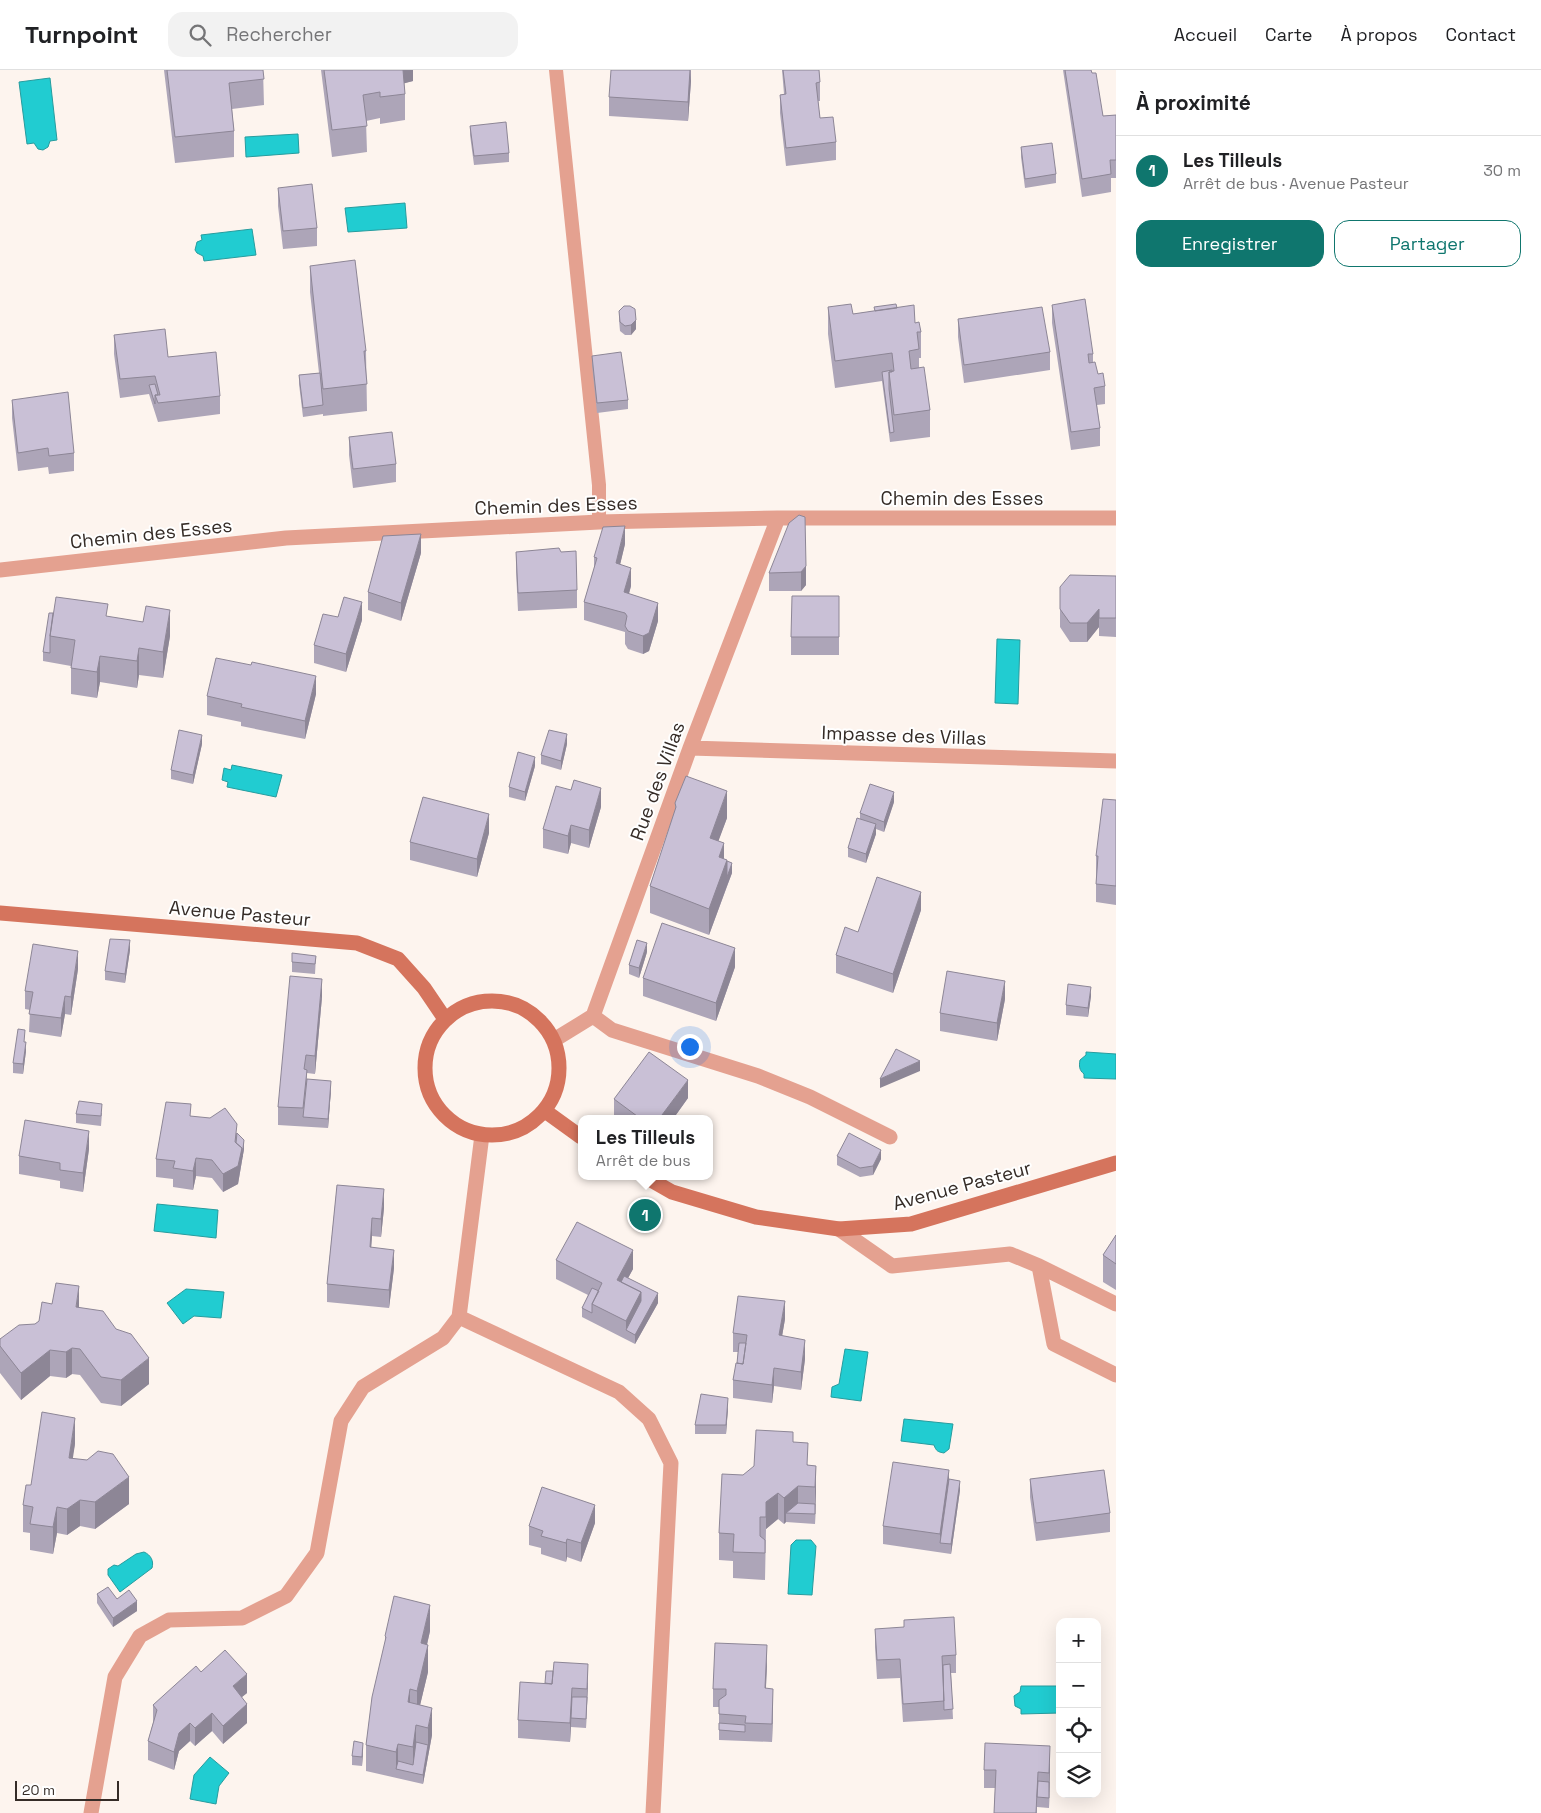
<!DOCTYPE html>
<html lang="fr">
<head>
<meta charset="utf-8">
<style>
  body { margin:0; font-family:"Space Grotesk",sans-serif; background:#f2f2f2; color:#202124 }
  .controls { position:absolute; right:15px; bottom:15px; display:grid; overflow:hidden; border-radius:10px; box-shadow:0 5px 20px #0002 }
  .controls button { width:45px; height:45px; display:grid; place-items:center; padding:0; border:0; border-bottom:1px solid #e0e0e0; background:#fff; color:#202124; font:25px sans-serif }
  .scale { position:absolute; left:15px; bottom:12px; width:104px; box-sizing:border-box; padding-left:5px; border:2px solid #352c27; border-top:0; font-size:14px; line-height:18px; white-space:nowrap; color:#352c27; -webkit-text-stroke:4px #fff; paint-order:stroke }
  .you { position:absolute; left:689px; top:976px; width:18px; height:18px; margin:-12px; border:4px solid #fff; border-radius:50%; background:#1a73e8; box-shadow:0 0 0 8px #1a73e833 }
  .badge { display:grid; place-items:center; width:32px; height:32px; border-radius:50%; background:#0f766e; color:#fff; font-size:16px; font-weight:700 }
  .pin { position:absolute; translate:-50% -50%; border:2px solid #fff; box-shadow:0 1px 5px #0006 }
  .popup { position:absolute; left:578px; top:1045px; width:135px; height:65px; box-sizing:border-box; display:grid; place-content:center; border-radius:10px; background:#fff; filter:drop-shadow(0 1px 4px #0005); font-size:16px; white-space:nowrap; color:#757577 }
  .popup b { font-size:19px; color:#202124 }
  .popup::after { content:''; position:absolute; left:50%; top:100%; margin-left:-10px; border:10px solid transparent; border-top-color:#fff }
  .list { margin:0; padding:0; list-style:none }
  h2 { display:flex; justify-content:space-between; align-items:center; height:65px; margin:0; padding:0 20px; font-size:21px }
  h2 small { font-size:16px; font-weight:400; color:#757577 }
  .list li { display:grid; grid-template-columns:32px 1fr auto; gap:15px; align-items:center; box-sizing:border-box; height:70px; padding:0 20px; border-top:1px solid #e0e0e0 }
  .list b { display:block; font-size:19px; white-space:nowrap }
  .list p { margin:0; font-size:16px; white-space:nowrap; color:#757577 }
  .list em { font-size:16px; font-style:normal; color:#757577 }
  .actions { display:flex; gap:10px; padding:15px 20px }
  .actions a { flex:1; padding:11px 0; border:1px solid #0f766e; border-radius:15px; text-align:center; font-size:18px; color:#0f766e }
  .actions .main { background:#0f766e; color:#fff }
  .icon { flex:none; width:28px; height:28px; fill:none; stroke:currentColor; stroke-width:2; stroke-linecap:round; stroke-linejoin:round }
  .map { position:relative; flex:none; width:1116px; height:1743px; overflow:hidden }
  header { display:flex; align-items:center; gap:30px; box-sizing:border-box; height:70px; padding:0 25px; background:#fff; border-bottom:1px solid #e0e0e0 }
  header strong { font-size:24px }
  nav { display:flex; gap:28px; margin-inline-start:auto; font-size:18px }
  .search { width:350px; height:45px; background:#f2f2f2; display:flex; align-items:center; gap:12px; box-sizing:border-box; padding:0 18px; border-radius:15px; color:#757577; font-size:19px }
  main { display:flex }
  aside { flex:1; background:#fff }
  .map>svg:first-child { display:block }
  .water { fill:#21ccd1; stroke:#279c9e }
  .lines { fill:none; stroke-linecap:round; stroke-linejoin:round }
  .lane { stroke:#e4a190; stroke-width:14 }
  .street { stroke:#e4a190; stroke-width:15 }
  .secondary { stroke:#d5745d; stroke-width:15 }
  .wall { fill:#ada5b8 }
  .shaded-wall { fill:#8d8696 }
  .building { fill:#c9c0d6; stroke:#8d8696 }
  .labels { text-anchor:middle; stroke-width:4; stroke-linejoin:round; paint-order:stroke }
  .street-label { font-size:19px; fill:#352c27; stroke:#fff }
</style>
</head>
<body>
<header>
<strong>Turnpoint</strong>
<div class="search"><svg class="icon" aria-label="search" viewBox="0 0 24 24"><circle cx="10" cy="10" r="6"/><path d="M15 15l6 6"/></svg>Rechercher</div>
<nav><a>Accueil</a><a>Carte</a><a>À propos</a><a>Contact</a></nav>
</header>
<main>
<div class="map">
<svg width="1116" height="1743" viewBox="0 0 1116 1743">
  <rect width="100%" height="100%" fill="#fdf4ee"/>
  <path class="water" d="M50 8 57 70 50 71 48 77 43 80 38 79 34 73 27 74 19 12Z
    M298 64 299 83 246 87 245 67Z
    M405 133 407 158 348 162 345 138Z
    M252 159 256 185 204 191 203 186 197 183 195 180 197 172 202 170 201 165Z
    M997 569 1020 570 1018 634 995 633Z
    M232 695 282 705 276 727 227 717 228 712 222 710 224 698 231 700Z
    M1086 982 1116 984V1009L1084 1008V1004C1079 1000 1079 996 1080 990L1086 985Z
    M157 1134 218 1140 216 1168 154 1161Z
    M186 1219 224 1222 221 1248 194 1246 183 1254 167 1233Z
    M845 1279 868 1282 861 1331 831 1327 832 1317 839 1314Z
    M904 1349 953 1354 949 1379 944 1383C938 1382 936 1381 934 1375L901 1371Z
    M796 1470H811L816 1476 812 1525 788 1524 791 1475Z
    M144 1482C151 1485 154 1491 152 1498L120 1522 108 1505V1499L114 1495 118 1496 136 1484Z
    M1021 1616H1060V1643L1021 1644V1639L1015 1636 1014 1626 1020 1622Z
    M210 1687 229 1703 219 1716 216 1734 190 1729 194 1705Z"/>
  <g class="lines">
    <path class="lane" d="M556 0 599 415V452"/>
    <path class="street" d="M0 500 286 468 599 452 778 448H1116
      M690 678 1116 691
      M593 946 612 960 758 1006 810 1027 890 1067
      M554 970 593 946 690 678 778 448
      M839 1159 892 1196 1010 1184 1039 1196 1116 1234
      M1039 1196 1054 1274 1116 1305
      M459 1247 619 1322 649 1349 671 1393 653 1743
      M91 1743 115 1607 140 1566 169 1550 242 1548 286 1526 317 1483 341 1351 363 1317 443 1268 459 1247 482 1065"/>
    <path class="secondary" d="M0 843 357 873 398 889 424 918 445 949
      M425 998a67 67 0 1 1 134 0a67 67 0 1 1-134 0Z
      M545 1041 581 1067
      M644 1106 672 1122 756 1147 839 1159 911 1154 1116 1093"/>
  </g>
  <path class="wall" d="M164 0H263L264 35 232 39 234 61V87L175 93Z
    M321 0H413V11L404 13 405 24V50L380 54V48L366 51 367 82 332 87Z
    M691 0V11L688 51 609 46V27Z
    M782 0H819L820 12V31H818L820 48 836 72V90L786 96 780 43V25L784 24Z
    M1063 0H1091L1103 46 1116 45V108H1111V122L1082 127Z
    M470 56 509 83V92L474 95 470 65Z
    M1021 77 1056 104V113L1025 118 1021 87Z
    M278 118 317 158V176L283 179 278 136Z
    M310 196 366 281 367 341 323 346V344L303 347 299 314V305L319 303 310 222Z
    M1052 235 1093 284V292L1098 304 1105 316V334L1097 335 1100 358V376L1071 380 1052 253Z
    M828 237 853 244 897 238 915 253 921 262V288H919V298L930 340V367L890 372 882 311 835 318 828 264Z
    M619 241 636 259 631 265H625L620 261 619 250Z
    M958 249 1050 282V300L964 313 958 267Z
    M114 265 168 287 220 326V344L158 352 149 324 120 328 114 284Z
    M592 286 628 330V339L597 343 592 295Z
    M12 330 74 383V401L49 404 48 397 18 401 12 348Z
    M349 367 396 394V412L353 418 349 385Z
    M625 474 620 494 631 516 629 524 658 551 649 581 643 584 628 579 625 574V562L584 550V532L594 499V487Z
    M516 482H561L577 520V538L518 541 516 501Z
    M421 483 401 551 368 540V522Z
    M806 496V515L801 521H769V503Z
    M1116 506V567L1099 566V557L1087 572H1070L1060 557V517Z
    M839 526V585H791V567Z
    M53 543 108 547 170 566 163 608 139 605 137 618 100 612 97 628 71 624V596L43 591V582Z
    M362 550 346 602 314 593V575Z
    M316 624 305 669 241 656V652L207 645V626Z
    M202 674 193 714 171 709V700Z
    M567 674 561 700 541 694V685Z
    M535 696 525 731 509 727V717Z
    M1116 730V835L1096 832V786Z
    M894 732 884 762 876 759V764L866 793 848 787V778L860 749V743Z
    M675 733 727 748 718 771 724 789 727 791 732 803 709 865 650 843V816L675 740Z
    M601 737 589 778 571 773 568 784 543 778V759Z
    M489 763 477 807 410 790V772Z
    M921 840 893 923 836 903V885L858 862Z
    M130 880 125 913 105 910V901Z
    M647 882 639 908 629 904V895Z
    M316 886 315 904 292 902V892Z
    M735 897 716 951 643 926V908Z
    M78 899 71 945 65 944 61 967 29 962 30 940 25 939V921Z
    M1091 926 1088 947 1066 945V935Z
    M322 927 315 1004 307 1003V1009L331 1020 328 1058 278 1055V1037Z
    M1005 929 997 971 940 961V943Z
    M26 981 23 1004 13 1003V993Z
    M688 1028 673 1049H616L614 1047V1029Z
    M102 1043 101 1056 76 1053V1044Z
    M191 1047 237 1063 244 1079 238 1114 223 1122 212 1108 196 1106 193 1120 173 1117V1109L156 1107V1089Z
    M89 1079 83 1122 60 1118V1111L19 1104V1086Z
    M837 1086 881 1089 873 1105 860 1107 837 1095Z
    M337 1115 384 1138 381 1167 372 1166 371 1177 394 1198 389 1238 327 1232V1214Z
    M1116 1165V1220L1103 1212V1185Z
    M556 1190 633 1199 628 1208 658 1233 635 1274 582 1247V1238L588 1225 556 1209Z
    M79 1238 149 1314 121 1336 101 1333 80 1305 72 1304 66 1308 50 1306 21 1330 0 1303V1269L35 1254 39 1251Z
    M785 1249 782 1266 805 1289 801 1320 774 1316 772 1333 733 1328V1310L737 1293 738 1282H733V1263Z
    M728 1338 726 1364H695V1355Z
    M793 1372 808 1395 816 1396 815 1454 786 1452 784 1454 778 1449 766 1459 765 1510 733 1508V1491L719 1490V1463L743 1405Z
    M75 1374 72 1388 129 1434 95 1459 80 1456 67 1465 57 1463 53 1484 30 1480V1463L23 1462V1435L31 1415Z
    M949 1409 960 1420 951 1484 883 1474V1456Z
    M1030 1409 1110 1443V1462L1036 1471 1030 1427Z
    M595 1453 581 1492 567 1487 566 1492 541 1484V1478L529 1475V1456Z
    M97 1524 117 1529 137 1541 113 1557 97 1533Z
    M875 1559 956 1585V1603H951L953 1649 903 1652 900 1608 877 1609 875 1577Z
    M430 1561 427 1575 428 1602 420 1635 432 1665 423 1714 366 1701V1675L385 1574V1566Z
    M767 1593 766 1618 773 1637 772 1672 719 1670V1637H713V1619Z
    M201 1602 247 1623 242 1627 247 1653 223 1674 212 1661 195 1676 190 1671 179 1681 174 1700 148 1690V1671L153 1653V1635Z
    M545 1613H588L586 1658 571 1657 570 1672 518 1668V1650Z
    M363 1682 362 1696 352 1695V1686Z
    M1050 1694 1049 1738 1037 1737V1743H994L995 1718H984V1700Z"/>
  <path class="shaded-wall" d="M402 0H413V11L402 14Z
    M690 0 691 11 688 51V32Z
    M636 250V259L631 265V255Z
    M625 456V474L616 512V493Z
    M421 464V483L401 551V533Z
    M806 496V515L801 521V502Z
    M631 498V516L624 540V522Z
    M362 532V550L346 602V584Z
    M658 533V551L649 581 643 584V566Z
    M1099 539V557L1087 572V553Z
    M170 540V566L163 608V582Z
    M139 578V605L137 618V591Z
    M100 586V612L97 628V602Z
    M316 606V624L305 669V651Z
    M567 664V674L561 700V691Z
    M202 665V674L193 714V705Z
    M535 687V696L525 731V722Z
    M601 718V737L589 778V760Z
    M727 721V748L710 794V768Z
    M894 722V732L884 762V752Z
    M489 744V763L477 807V789Z
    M876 754V764L866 793V784Z
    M571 755V773L568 784V766Z
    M724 773V798L727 790V816L709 865V839L719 787Z
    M732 793V803L727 816V807Z
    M921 822V840L893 923V904Z
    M130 870V880L125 913V904Z
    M647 873V882L639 908V898Z
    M735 878V897L716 951V933Z
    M78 881V899L71 945V927Z
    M322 909V927L315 1004V986Z
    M1005 911V929L997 971V953Z
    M1091 917V926L1088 947V938Z
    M65 926V944L61 967V948Z
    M26 972V981L23 1004V994Z
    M920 991V1001L880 1018V1009Z
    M688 1010V1028L673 1049H659Z
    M331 1011V1020L328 1058V1049Z
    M89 1061V1079L83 1122V1103Z
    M244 1070V1079L238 1114 223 1122V1104L242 1078Z
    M881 1080V1089L873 1105V1096Z
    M196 1088V1106L193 1120V1101Z
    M384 1119V1138L381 1167V1149Z
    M372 1148V1166L370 1195V1177Z
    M394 1180V1198L389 1238V1220Z
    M633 1180V1199L621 1221 617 1210Z
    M79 1216V1242L76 1237Z
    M641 1222V1240L626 1260V1251Z
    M658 1223V1233L635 1274V1265Z
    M785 1231V1249L779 1284V1265Z
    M805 1270V1289L801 1320V1302Z
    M72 1278V1304L66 1308V1282Z
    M50 1280V1306L21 1330V1303Z
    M149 1288V1314L121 1336V1310Z
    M774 1298V1316L772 1333V1315Z
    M728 1328V1338L726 1364V1355Z
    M75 1348V1374L69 1414V1388Z
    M816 1396V1422L815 1454V1417Z
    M949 1400V1418L940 1473V1464Z
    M129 1407V1434L95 1459V1432Z
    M960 1411V1420L951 1484V1474Z
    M798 1416V1442L786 1443V1452L784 1454V1428Z
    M778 1423V1449L766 1459V1474V1432Z
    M80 1430V1456L67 1465V1439Z
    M595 1435V1453L581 1492V1473Z
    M57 1437V1463L53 1484V1457Z
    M567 1469V1487L566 1492V1473Z
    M137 1531V1541L113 1557V1548Z
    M430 1535V1561L421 1600V1573Z
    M428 1575V1602L417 1648V1621Z
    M767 1575V1593L765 1637V1618Z
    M588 1594V1613L586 1658 587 1619Z
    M247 1604V1623L233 1634V1616Z
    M572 1618V1636L570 1672V1653Z
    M410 1619V1646L408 1632Z
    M773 1619V1637L772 1672V1654Z
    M247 1634V1653L223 1674V1656Z
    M432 1638V1665L423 1714V1705L428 1675V1658Z
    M212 1643V1661L195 1676V1658Z
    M190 1653V1671L179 1681 174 1700V1682L179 1663Z
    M416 1655V1682L413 1704V1677Z
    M363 1673V1682L362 1696V1687Z
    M398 1674V1699H396V1708V1682Z
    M1050 1676V1694L1049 1738V1703Z"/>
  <path class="building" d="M167 0H263L264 9 229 13 234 61 175 67Z
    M324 0H403L405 24 380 27V22L363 25 367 56 332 60Z
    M611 0H690L688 32 609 27Z
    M783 0H819L820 12 816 13 820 48 833 47 836 72 786 78 780 25 786 24Z
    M1065 0H1091L1092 3H1096L1103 46 1116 45V90H1110L1111 104 1082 109Z
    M506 52 509 83 474 86 470 56Z
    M1052 73 1056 104 1025 109 1021 77Z
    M312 114 317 158 283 161 278 118Z
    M355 190 366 281H364L367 314 323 319 310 196Z
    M1085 229 1093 284H1088L1089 293 1095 292 1098 304 1103 303 1105 316 1094 318 1100 358 1071 362 1052 235Z
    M851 234 853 244 914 235 915 253 919 252 921 262H917L919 279 909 281 911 299 924 297 930 340 894 345 889 302 894 301 892 283 835 291 828 237Z
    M896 234 897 238 875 241 874 237Z
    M624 236H630L635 239 636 250 631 255 625 256 620 252 619 241Z
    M1042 237 1050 282 964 295 958 249Z
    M165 259 168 287 216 282 220 326 158 333 155 325H160L155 306 120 309 114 265Z
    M621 282 628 330 597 333 592 286Z
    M892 300V302H889V319L894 362 890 363 882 302Z
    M320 303 323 335 303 338 299 305Z
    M155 314 158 325H155V334L149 315Z
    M68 322 74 383 49 386 48 378 18 383 12 330Z
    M392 362 396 394 353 399 349 367Z
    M799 445 805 447 806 496 801 502 769 503 789 453Z
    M625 456 616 493 631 498 624 522 658 533 649 563 643 566 628 561 625 556 627 546 625 543 584 532 597 488 594 487 603 457Z
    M421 464 401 533 368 522 383 466Z
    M559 478 561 482 576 481 577 520 518 523 516 482Z
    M1070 505 1116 506V548H1099V539L1087 553H1070L1060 539V517Z
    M792 526H839V567H791Z
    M56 527 108 534 106 546 143 552 146 536 170 540 163 582 139 578 137 591 100 586 97 602 71 598 75 570 50 566Z
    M344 527 362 532 346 584 314 575 323 544 338 547Z
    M49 543H53L50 566V583L43 582Z
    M216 588 251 595 252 592 316 606 305 651 241 637 242 634 207 626Z
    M179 660 202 665 193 705 171 700Z
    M549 660 567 664 561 691 541 685Z
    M518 682 535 687 525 722 509 717Z
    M686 706 727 721 710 768 724 773 719 787 727 790 709 839 650 816 676 737 675 733Z
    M574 710 601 718 589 760 571 755 568 766 543 759 556 716 571 720Z
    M870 714 894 722 884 752 860 743Z
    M423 727 489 744 477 789 410 772Z
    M1103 729 1116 730V816L1096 814 1098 786H1096Z
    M857 748 876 754 866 784 848 778Z
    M727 791 732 793 727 807Z
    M877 807 921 822 893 904 836 885 845 857 858 862Z
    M662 853 735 878 716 933 643 908Z
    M110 869 130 870 125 904 105 901Z
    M637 870 647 873 639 898 629 895Z
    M33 874 78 881 71 927 65 926 61 948 29 944 33 922 25 921Z
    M292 883 316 886 315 894 292 892Z
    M947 901 1005 911 997 953 940 943Z
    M290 906 322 909 315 986 306 985 304 999 307 1000 303 1038 278 1037Z
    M1068 914 1091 917 1088 938 1066 935Z
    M18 959 25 960 24 972H26L23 994 13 993Z
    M896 979 920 991 880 1009Z
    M649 982 688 1010 659 1049H641L614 1029Z
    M307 1009 331 1011 328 1049 303 1047Z
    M79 1031 102 1034 101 1046 76 1044Z
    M166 1032 191 1034 190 1046 210 1048 225 1038 237 1054 235 1072 242 1078 238 1096 223 1104 212 1090 196 1088 193 1101 173 1098 175 1091 156 1089Z
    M25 1050 89 1061 83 1103 60 1100V1093L19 1086Z
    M237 1063 244 1070 242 1087V1078L236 1073Z
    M849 1063 881 1080 873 1096 860 1098 837 1086Z
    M337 1115 384 1119 381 1149 372 1148 370 1177 394 1180 389 1220 327 1214Z
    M577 1152 633 1180 617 1210 641 1222 626 1251 592 1234 602 1213 556 1190Z
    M1116 1165V1194L1103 1185Z
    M624 1206 658 1223 635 1265 626 1260 641 1231V1222L621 1212Z
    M56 1213 79 1216 76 1237 103 1241 116 1259 131 1264 149 1288 121 1310 101 1307 80 1279 72 1278 66 1282 50 1280 21 1303 0 1276V1269L19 1255 35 1254 39 1251 42 1232 52 1234Z
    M592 1218 599 1221 592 1234V1243L582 1238Z
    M738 1226 785 1231 779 1265 805 1270 801 1302 774 1298 772 1315 733 1310 736 1293 743 1294 747 1265 733 1263Z
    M739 1273H746L743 1294 737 1293Z
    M701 1324 728 1328 726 1355H695Z
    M42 1342 75 1348 69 1388 87 1390 98 1381 113 1384 129 1407 95 1432 80 1430 67 1439 57 1437 53 1457 30 1454 33 1437 23 1435 26 1415H31Z
    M756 1360 793 1362V1372L808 1373 807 1395 816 1396 815 1417 798 1416 784 1428 778 1423 766 1432V1447H760V1466L765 1470V1483L733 1482 734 1464 719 1463 722 1404 743 1405 754 1396Z
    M893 1392 949 1400 940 1464 883 1456Z
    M1104 1400 1110 1443 1036 1453 1030 1409Z
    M949 1409 960 1411 951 1474 940 1473Z
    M542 1417 595 1435 581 1473 567 1469 566 1473 541 1466 543 1461 529 1456Z
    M798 1433 815 1434V1444L786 1443Z
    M108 1517 117 1529 129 1520 137 1531 113 1548 97 1524Z
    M394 1526 430 1535 421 1573 428 1575 417 1621 410 1619 408 1632 432 1638 428 1658 416 1655 413 1677 398 1674 396 1682 366 1675 372 1627 386 1567 385 1566Z
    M954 1547 956 1585 942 1586 944 1631 903 1634 900 1589 877 1590 875 1559 904 1557V1550Z
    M715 1573 767 1575 765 1618 773 1619 772 1654 745 1653 746 1646 719 1644V1630L726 1625V1619H713Z
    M225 1580 247 1604 233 1616 247 1634 223 1656 212 1643 195 1658 190 1653 179 1663 174 1682 148 1671 157 1640 153 1635 196 1596 201 1602Z
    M554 1592 588 1594 587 1619 572 1618 570 1653 518 1650 520 1612 552 1614Z
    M950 1594 953 1639 944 1640 943 1595Z
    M546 1601H553L552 1614 545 1613Z
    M572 1627H587L586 1649 571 1648Z
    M719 1653 745 1655V1662L719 1660Z
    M354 1671 363 1673 362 1687 352 1686Z
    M416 1672 428 1675 423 1705 396 1699 398 1691 413 1695Z
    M985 1673 1050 1676 1049 1703 1038 1702 1036 1743H994L996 1700H984Z
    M1038 1711 1049 1712V1728L1037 1727Z"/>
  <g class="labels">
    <g class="street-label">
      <text x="962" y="435">Chemin des Esses</text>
      <text transform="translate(556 435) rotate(-2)" y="7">Chemin des Esses</text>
      <text transform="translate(151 463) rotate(-6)" y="7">Chemin des Esses</text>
      <text transform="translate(904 665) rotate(2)" y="7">Impasse des Villas</text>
      <text transform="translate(657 711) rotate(-70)" y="7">Rue des Villas</text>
      <text transform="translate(240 843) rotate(5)" y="7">Avenue Pasteur</text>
      <text transform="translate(962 1115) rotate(-15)" y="7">Avenue Pasteur</text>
    </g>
  </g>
</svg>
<div class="controls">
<button>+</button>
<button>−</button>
<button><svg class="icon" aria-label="locate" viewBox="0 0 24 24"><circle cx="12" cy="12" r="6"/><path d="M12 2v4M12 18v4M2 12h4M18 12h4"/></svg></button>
<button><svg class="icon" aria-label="layers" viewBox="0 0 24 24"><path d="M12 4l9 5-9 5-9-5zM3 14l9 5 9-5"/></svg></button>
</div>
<div class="scale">20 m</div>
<div class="you"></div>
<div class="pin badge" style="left:645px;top:1145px">1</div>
<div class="popup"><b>Les Tilleuls</b>Arrêt de bus</div>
</div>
<aside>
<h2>À proximité<small></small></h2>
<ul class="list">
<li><span class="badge">1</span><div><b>Les Tilleuls</b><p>Arrêt de bus · Avenue Pasteur</p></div><em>30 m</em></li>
</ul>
<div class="actions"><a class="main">Enregistrer</a><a>Partager</a></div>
</aside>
</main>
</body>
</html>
